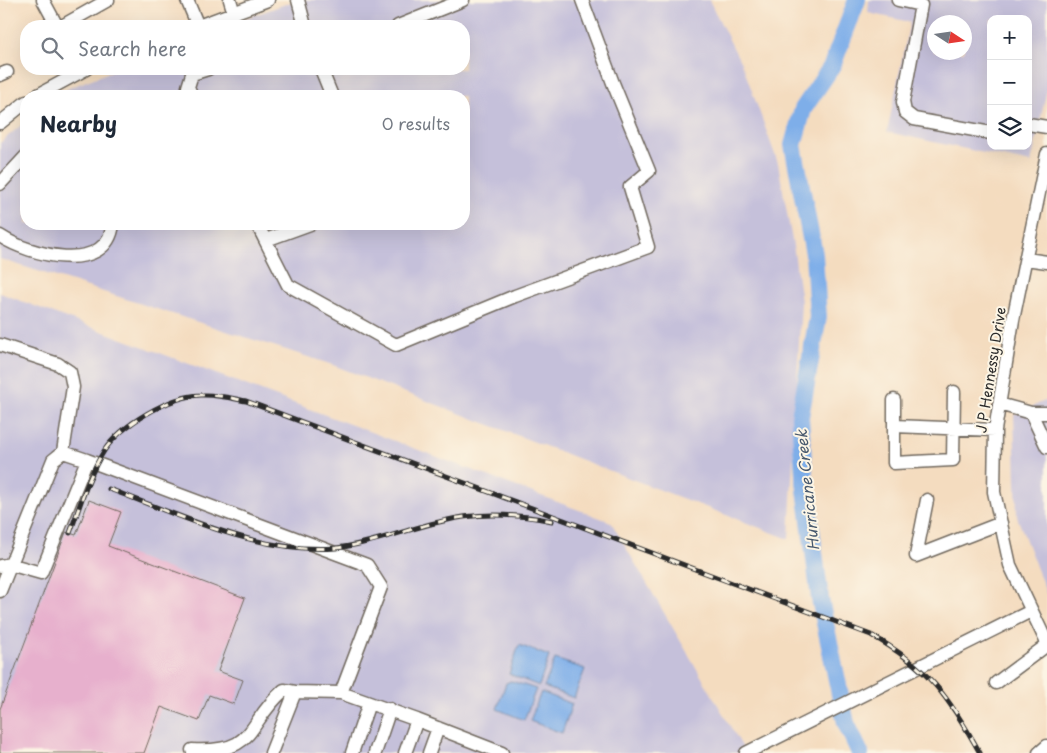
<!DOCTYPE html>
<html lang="en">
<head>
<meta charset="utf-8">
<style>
  body { margin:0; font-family:"Playpen Sans",sans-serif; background:#f2f2f3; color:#1f2937 }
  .controls { position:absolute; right:15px; top:15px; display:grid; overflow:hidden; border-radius:10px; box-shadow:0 5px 20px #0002 }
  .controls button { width:45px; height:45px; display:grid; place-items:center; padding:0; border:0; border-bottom:1px solid #e0e1e3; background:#fff; color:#1f2937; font:25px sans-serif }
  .compass { position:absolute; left:927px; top:15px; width:45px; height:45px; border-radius:50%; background:#fff; box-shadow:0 5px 20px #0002; rotate:102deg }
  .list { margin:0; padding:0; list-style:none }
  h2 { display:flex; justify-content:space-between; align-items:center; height:65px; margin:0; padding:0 20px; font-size:21px }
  h2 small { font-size:16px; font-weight:400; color:#747a83 }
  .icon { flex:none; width:28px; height:28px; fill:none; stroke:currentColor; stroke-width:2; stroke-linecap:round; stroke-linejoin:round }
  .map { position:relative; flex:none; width:1047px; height:753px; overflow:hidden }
  .search { position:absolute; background:#fff; box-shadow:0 5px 20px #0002; left:20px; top:20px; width:450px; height:55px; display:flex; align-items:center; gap:12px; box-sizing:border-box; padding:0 18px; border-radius:20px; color:#747a83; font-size:19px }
  .panel { position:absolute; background:#fff; box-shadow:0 5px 20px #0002; left:20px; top:90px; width:450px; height:140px; border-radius:20px }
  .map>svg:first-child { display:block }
  .industrial { fill:#c5c0da; fill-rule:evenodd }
  .water { fill:#7eaee9; stroke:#546c8a }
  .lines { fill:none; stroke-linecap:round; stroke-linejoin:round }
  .river { stroke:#7eaee9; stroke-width:18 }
  .building { fill:#e7b0cd }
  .minor-casing { stroke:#71695f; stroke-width:15 }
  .minor { stroke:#fff; stroke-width:12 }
  .rail-casing { stroke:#2b2b2b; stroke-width:5 }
  .rail { stroke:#fcf5e5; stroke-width:3; stroke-dasharray:9; stroke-linecap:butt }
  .labels { text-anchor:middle; stroke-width:4; stroke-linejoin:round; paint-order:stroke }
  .street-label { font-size:14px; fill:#2b2b2b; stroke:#fcf5e5 }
  .water-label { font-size:15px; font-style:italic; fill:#48596e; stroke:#fcf5e5 }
</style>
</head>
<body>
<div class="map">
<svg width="1047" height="753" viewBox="0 0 1047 753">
  <rect width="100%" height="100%" fill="#fcf5e5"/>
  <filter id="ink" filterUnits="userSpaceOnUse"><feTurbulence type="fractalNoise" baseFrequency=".02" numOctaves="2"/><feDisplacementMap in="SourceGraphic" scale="10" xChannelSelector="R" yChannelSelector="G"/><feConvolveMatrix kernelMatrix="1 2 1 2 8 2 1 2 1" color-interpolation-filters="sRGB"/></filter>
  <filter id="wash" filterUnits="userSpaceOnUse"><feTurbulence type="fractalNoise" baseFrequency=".0096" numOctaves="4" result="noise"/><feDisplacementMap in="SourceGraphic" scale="20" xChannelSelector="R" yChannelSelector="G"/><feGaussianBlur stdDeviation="1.12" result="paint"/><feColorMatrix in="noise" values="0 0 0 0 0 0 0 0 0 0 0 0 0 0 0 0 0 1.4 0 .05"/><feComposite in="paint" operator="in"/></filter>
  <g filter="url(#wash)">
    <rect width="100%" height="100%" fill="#f4dcbf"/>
    <path class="industrial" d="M297 0H709L744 69 778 163 794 251 801 302 789 539 330 364 0 259V143L26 121V224H464V96H58L69 88 117 69H464V26H224Z
      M869 0H1047V89L1031 163 887 132 910 22 868 13ZM991 19H1028V146H991ZM934 22H964V52H934Z
      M0 293 611 522 746 753H0Z
      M1047 400V595L1017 517 1014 415Z"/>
    <path class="water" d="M519 645 549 656 539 686 509 674Z
      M555 659 585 669 574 698 544 687Z
      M511 681 536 689 524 720 497 709 506 683Z
      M541 692 572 704 562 733 530 721Z"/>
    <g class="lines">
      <path class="river" d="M857 0 832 66 803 109 793 145 814 254 818 317 800 417 804 474 820 599 846 723 860 753"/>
    </g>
    <g id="blocks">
      <path class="building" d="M89 500 121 512 108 546 245 598 218 671 243 680 234 704 209 695 199 721 161 707 144 753H0V709L66 532 76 535Z"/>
    </g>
  </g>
  <g filter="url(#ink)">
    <use href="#blocks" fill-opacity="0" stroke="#71695f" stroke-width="1"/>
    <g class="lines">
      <g class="minor-casing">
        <path id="minor" d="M43 0 57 26
          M187 0 198 26 268 0
          M230 0 234 13
          M298 0 305 26
          M898 0 921 5 903 102 905 112 914 119 991 133
          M62 26 108 0
          M398 26 463 0
          M321 69 332 96
          M0 75 7 72
          M36 96 86 69
          M192 96 188 87 192 74 208 69
          M0 123 26 102
          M1028 124 1047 127
          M1047 154 1013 320 995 430 994 492 1010 565 1047 643
          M0 184 26 156
          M257 224 288 285 396 345 515 296 648 247 630 187 649 171 613 83 582 0
          M0 236C29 255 107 276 113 224
          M266 240 310 224
          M1026 259 1047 262
          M0 345 58 364 70 372 73 387 63 452
          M954 392 953 460 894 463V426L995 430
          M999 404 1031 413H1047
          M1031 413 1047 447
          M894 426V400
          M927 500 916 556 1001 523
          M0 566 9 564 41 573 87 460 367 565 381 587 341 693 417 720 405 753
          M0 591 53 460 63 452 87 460
          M996 683 1047 645
          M417 720 502 753
          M192 750C259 753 244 725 284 690L295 692
          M271 753 295 692 341 693
          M352 753 369 703
          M375 753 390 709
          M429 753 438 728
          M746 753 1031 611
          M1039 753 1047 746"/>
      </g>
      <use href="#minor" class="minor"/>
      <g class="rail-casing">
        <path id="rail" d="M109 489C180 515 257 554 336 548 372 544 404 530 439 522 475 512 516 514 552 521
          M70 533C80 506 88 476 104 451 121 425 169 396 201 395 216 394 231 398 246 401L871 635C928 667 949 697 980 753"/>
      </g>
      <use href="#rail" class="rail"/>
    </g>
  </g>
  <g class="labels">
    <g class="street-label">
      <text transform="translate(991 370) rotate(-81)" y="5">J P Hennessy Drive</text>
    </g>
    <g class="water-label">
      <text transform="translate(808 490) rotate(-96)" y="5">Hurricane Creek</text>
    </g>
  </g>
</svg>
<div class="controls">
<button>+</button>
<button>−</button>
<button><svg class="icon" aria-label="layers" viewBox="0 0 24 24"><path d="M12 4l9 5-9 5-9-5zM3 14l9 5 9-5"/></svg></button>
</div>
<svg class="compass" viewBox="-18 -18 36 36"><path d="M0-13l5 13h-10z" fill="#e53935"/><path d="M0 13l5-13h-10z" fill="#747a83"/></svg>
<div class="search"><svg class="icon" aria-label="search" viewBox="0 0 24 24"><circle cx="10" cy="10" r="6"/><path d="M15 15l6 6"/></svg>Search here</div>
<section class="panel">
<h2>Nearby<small>0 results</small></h2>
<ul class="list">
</ul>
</section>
</div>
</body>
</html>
